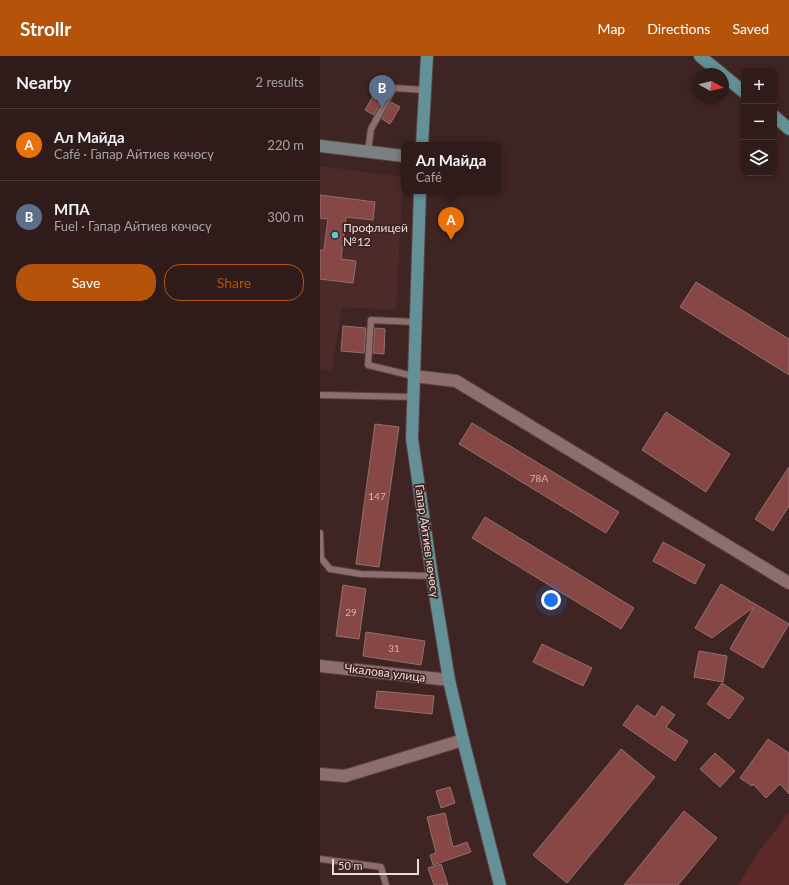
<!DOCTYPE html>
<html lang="en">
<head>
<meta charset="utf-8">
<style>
  body { margin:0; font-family:Lato,sans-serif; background:#3a2827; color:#f1f3f6 }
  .controls { position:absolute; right:12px; top:12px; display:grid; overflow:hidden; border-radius:8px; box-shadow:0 2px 6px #0003 }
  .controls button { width:36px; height:36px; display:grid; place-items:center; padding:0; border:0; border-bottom:1px solid #493939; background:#2e1b1a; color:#f1f3f6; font:20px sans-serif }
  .compass { position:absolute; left:373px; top:12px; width:36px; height:36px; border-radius:50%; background:#2e1b1a; box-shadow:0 2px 6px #0003; rotate:98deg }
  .scale { position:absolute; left:12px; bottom:10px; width:87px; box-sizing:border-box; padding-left:4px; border:2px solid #ecdad8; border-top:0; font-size:11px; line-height:14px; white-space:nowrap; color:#ecdad8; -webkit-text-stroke:3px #3e2423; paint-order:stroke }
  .you { position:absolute; left:231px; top:544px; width:14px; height:14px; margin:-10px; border:3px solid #fff; border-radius:50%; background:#1a73e8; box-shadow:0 0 0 6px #1a73e833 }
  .badge { display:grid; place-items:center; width:26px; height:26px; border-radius:50%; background:#b45309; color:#fff; font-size:13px; font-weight:700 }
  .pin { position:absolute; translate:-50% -33px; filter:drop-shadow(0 1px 2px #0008) }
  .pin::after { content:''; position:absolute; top:21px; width:14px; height:12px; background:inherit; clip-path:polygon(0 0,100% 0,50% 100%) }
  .popup { position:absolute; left:81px; top:86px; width:100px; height:52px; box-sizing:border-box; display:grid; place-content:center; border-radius:8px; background:#2e1b1a; filter:drop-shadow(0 1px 3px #0005); font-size:13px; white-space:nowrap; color:#a7a1a2 }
  .popup b { font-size:15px; color:#f1f3f6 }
  .popup::after { content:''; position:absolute; left:50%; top:100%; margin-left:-8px; border:8px solid transparent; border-top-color:#2e1b1a }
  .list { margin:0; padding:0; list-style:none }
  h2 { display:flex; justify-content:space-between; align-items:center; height:52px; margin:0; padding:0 16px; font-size:17px }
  h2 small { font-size:13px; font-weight:400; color:#a7a1a2 }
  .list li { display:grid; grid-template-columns:26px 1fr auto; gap:12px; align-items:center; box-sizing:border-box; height:72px; padding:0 16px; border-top:1px solid #493939 }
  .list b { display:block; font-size:15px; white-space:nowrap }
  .list p { margin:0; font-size:13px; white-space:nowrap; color:#a7a1a2 }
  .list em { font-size:13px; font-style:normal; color:#a7a1a2 }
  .actions { display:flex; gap:8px; padding:12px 16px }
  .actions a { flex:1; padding:9px 0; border:1px solid #b45309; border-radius:16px; text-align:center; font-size:14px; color:#b45309 }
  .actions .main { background:#b45309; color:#fff }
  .icon { flex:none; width:22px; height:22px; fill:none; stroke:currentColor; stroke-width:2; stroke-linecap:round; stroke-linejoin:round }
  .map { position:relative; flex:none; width:469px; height:829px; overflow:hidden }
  header { display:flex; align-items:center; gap:24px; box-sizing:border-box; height:56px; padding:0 20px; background:#b45309; color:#fff }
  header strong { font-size:19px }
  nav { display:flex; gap:22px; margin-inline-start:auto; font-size:14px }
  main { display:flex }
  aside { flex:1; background:#2e1b1a }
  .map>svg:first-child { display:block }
  .built { fill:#4c2a29 }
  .green { fill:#5d2928 }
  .building { fill:#864745; stroke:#90716f }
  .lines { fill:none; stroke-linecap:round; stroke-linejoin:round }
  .lane-casing { stroke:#584241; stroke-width:8 }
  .street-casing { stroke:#584241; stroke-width:14 }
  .secondary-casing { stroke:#584241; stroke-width:14 }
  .primary-casing { stroke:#584241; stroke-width:14 }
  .lane { stroke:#8e6e6c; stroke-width:6 }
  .street { stroke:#8e6e6c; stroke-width:12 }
  .secondary { stroke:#797f82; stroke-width:12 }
  .primary { stroke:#649098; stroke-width:12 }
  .poi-dot { fill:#54cadd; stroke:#3e2423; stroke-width:1.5 }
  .labels { text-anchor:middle; stroke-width:3.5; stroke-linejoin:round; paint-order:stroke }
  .number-label { font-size:10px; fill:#d2b5b3 }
  .poi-label { font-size:12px; fill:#ecdad8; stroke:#3e2423; text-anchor:start }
  .street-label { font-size:12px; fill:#ecdad8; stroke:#3e2423 }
</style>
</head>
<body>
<header>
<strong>Strollr</strong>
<nav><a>Map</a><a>Directions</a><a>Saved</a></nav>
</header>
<main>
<aside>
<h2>Nearby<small>2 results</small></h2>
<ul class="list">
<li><span class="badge" style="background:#e8710a">A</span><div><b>Ал Майда</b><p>Café · Гапар Айтиев көчөсү</p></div><em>220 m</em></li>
<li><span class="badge" style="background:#5c6f8a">B</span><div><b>МПА</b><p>Fuel · Гапар Айтиев көчөсү</p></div><em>300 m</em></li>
</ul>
<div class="actions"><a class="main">Save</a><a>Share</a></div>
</aside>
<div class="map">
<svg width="469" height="829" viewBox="0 0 469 829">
  <rect width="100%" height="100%" fill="#3e2423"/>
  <path class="built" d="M0 110 83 121 76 254 22 251 12 314H0Z"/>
  <path class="green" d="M469 756V829H418L438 797Z"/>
  <path class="building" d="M55 37 63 42 54 59 45 54Z
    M71 46 80 51 70 68 62 63Z
    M0 139 55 146 53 164 26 161 21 203 36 205 33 227 0 223V194H4L8 163 0 162Z
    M376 226 469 283V319L360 251Z
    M23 270 46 272 44 297 21 295Z
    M55 272 65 273 64 298 53 297Z
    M346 356 410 398 386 436 322 394Z
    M152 367 299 456 286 477 139 388Z
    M55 368 79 371 59 511 36 508Z
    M469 411V450L453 475 435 463Z
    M165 461 314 552 301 573 152 482Z
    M343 486 385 509 375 528 333 505Z
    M401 528 469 568 443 612 410 593 434 551 392 582 375 572Z
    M23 529 46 533 39 583 16 580Z
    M46 576 105 585 101 609 43 600Z
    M222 588 272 612 263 630 213 606Z
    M379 595 407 600 403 626 374 621Z
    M402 627 424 642 409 663 387 648Z
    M57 635 114 640 112 658 55 652Z
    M317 649 335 661 342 650 355 659 346 671 368 685 355 705 303 669Z
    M448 683 469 697V738L460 728 446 742 433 728 432 730 420 722Z
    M301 693 335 721 247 827 213 799Z
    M395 697 415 715 400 731 380 713Z
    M130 731 135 747 121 752 116 735Z
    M364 755 397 782 358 829H304Z
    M125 757 133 791 147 786 151 796 113 809 110 799 116 797 107 761Z
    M121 808 128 829H114L108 812Z"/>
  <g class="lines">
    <g class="lane-casing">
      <path id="lane" d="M48 96 51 73 74 32 104 34
        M93 320 48 309 51 264 95 266
        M0 339 93 341
        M0 477 1 502 10 513 41 518 112 520
        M0 803 61 811 66 829"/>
    </g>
    <g class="street-casing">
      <path id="street" d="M93 320 136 325 469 527
        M0 610 129 624
        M0 718 25 720 143 684"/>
    </g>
    <g class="secondary-casing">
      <path id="secondary" d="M0 90 84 100"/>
    </g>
    <g class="primary-casing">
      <path id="primary" d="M380 0 402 18
        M403 19 424 36
        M454 60 469 73
        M102 89 107 0
        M100 135 92 383 112 520 129 624 143 684 180 829"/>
    </g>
    <use href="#lane" class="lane"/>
    <use href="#street" class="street"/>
    <use href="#secondary" class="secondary"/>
    <use href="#primary" class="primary"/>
  </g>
  <circle class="poi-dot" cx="15" cy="179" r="4"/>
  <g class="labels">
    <g class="number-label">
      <text x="219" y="426">78А</text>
      <text x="57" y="444">147</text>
      <text x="31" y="560">29</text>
      <text x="74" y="596">31</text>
    </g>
    <g class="poi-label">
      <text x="23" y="176">Профлицей<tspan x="23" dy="14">№12</tspan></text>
    </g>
    <g class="street-label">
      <text transform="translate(107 485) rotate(82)" y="4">Гапар Айтиев көчөсү</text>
      <text transform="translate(65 617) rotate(7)" y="4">Чкалова улица</text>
    </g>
  </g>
</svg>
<div class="controls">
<button>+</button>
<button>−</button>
<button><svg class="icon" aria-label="layers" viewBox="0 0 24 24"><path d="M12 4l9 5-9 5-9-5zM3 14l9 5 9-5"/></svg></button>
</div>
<svg class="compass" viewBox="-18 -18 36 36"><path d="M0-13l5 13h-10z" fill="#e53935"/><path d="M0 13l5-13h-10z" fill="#a7a1a2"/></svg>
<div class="scale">50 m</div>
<div class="you"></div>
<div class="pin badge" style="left:131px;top:184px;background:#e8710a">A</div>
<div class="popup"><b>Ал Майда</b>Café</div>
<div class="pin badge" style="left:62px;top:52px;background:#5c6f8a">B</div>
</div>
</main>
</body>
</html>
